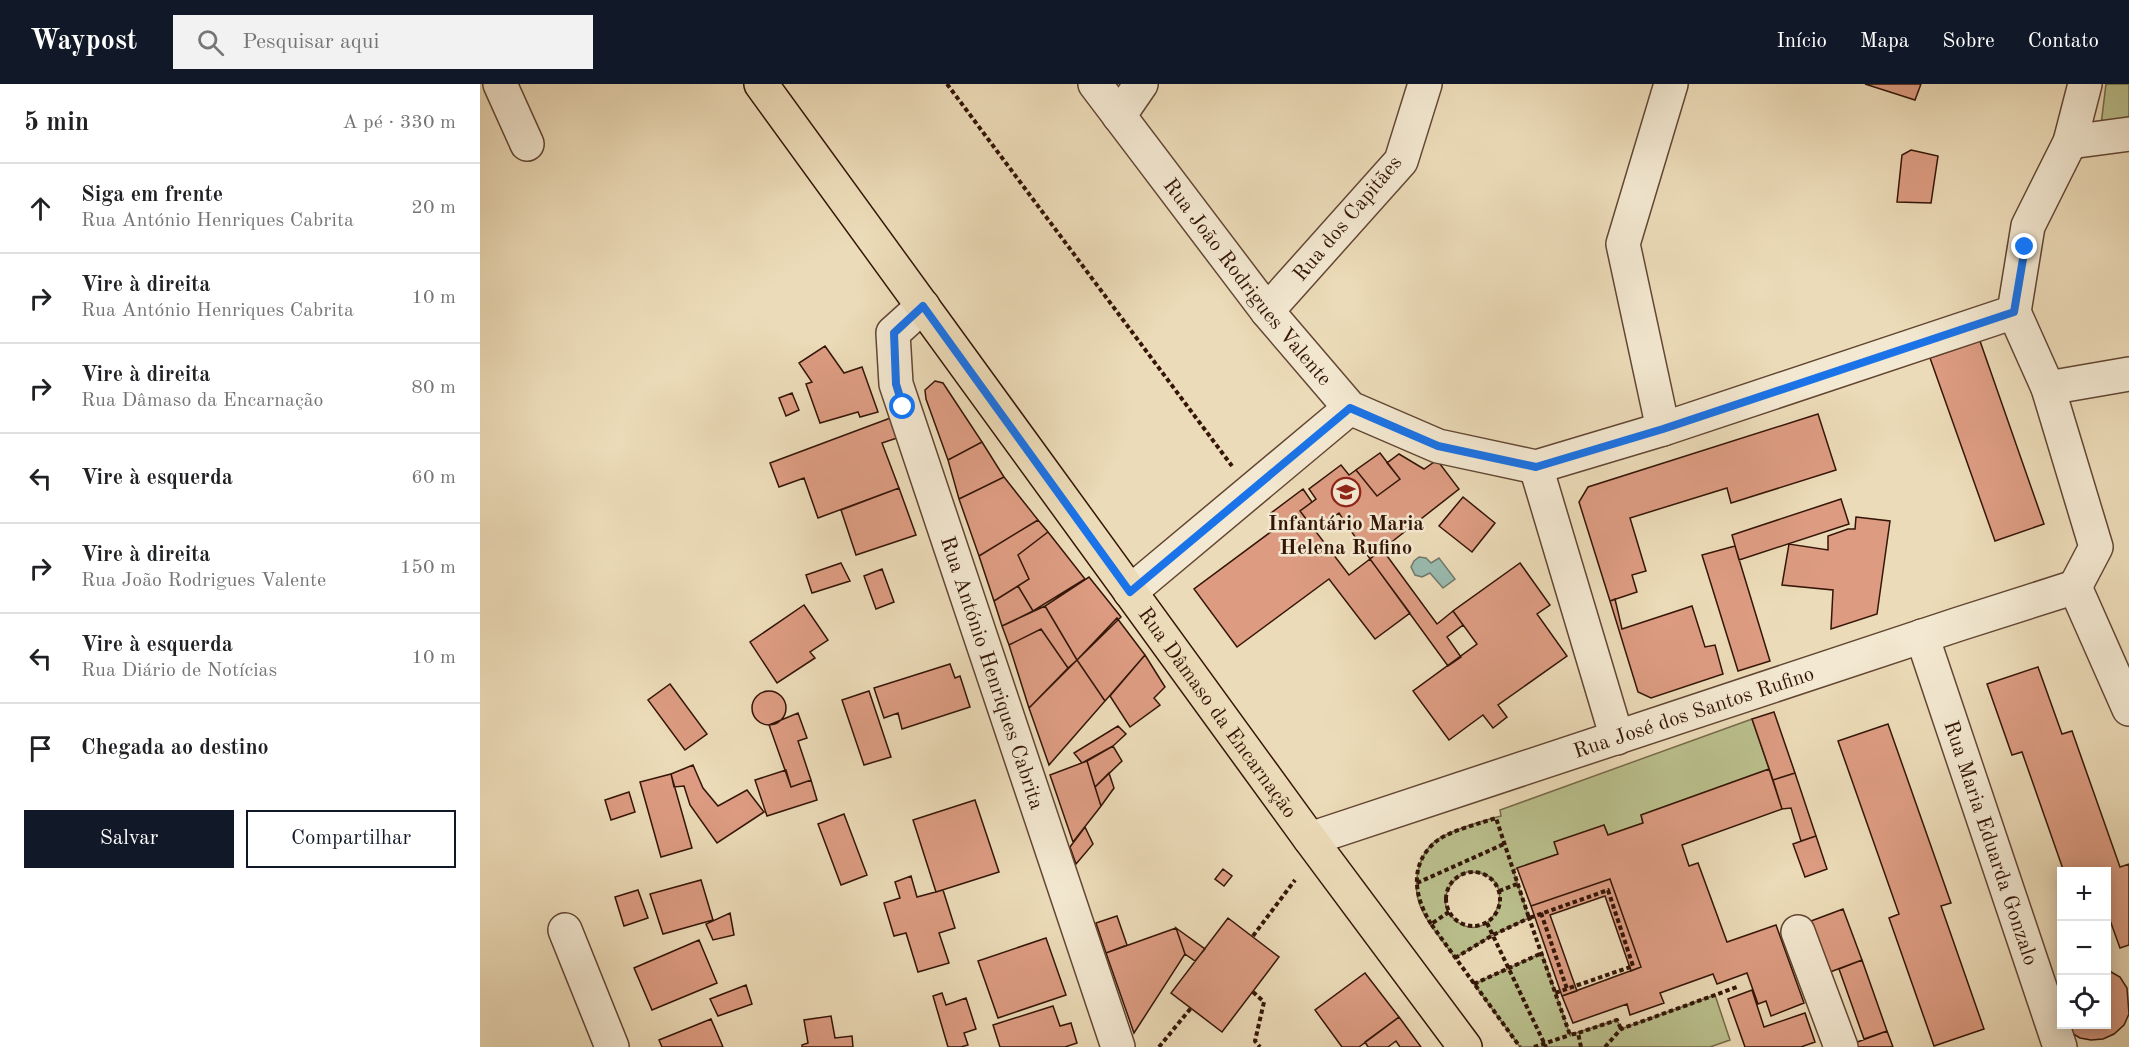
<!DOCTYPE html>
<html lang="pt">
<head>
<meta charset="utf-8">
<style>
  body { margin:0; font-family:"Old Standard TT",serif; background:#f2f2f2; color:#202124 }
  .controls { position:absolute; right:18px; bottom:18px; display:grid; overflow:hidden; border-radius:0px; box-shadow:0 3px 15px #0003 }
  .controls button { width:54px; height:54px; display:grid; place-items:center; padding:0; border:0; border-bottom:2px solid #e0e0e0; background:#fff; color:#202124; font:30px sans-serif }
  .stop { position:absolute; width:18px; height:18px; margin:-14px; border:4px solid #1a73e8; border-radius:50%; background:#fff }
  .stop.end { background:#1a73e8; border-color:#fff; box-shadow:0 2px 6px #0008 }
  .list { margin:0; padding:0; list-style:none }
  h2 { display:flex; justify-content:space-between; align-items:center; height:78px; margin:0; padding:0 24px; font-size:26px }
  h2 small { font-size:20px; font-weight:400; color:#757577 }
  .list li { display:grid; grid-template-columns:39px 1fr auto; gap:18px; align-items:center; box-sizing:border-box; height:90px; padding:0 24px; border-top:2px solid #e0e0e0 }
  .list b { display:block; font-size:22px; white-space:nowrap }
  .list p { margin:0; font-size:20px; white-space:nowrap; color:#757577 }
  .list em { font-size:20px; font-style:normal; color:#757577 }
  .actions { display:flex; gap:12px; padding:18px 24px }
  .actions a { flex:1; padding:14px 0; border:2px solid #111827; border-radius:0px; text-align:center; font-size:21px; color:#111827 }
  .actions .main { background:#111827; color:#fff }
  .icon { flex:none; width:33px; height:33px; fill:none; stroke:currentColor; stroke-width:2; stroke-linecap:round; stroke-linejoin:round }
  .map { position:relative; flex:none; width:1649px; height:963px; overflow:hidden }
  header { display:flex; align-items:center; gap:36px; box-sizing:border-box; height:84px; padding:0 30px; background:#111827; color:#fff }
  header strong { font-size:28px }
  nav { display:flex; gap:33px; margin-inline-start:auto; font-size:21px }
  .search { width:420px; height:54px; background:#f2f2f2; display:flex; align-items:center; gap:15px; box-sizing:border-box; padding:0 21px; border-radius:0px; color:#757577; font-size:22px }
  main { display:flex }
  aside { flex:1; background:#fff }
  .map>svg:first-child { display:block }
  .green { fill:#bac08d; stroke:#776a4a; stroke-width:1.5; fill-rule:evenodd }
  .water { fill:#99bbb0; stroke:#71796c; stroke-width:1.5 }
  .building { fill:#dd9c82; stroke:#341507; stroke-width:1.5 }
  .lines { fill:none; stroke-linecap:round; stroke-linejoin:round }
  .minor-casing { stroke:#624633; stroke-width:36 }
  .major-casing { stroke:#341507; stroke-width:36 }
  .path { stroke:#341507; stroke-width:4; stroke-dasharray:4.5 3; stroke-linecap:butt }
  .minor { stroke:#f3e8d1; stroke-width:33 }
  .major { stroke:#ecdbb8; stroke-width:33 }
  .route { stroke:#1a73e8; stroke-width:8 }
  .labels { text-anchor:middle; stroke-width:5; stroke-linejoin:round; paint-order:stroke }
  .street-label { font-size:21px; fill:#341507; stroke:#f3e8d1 }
  .poi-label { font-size:21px; font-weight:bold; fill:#341507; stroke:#f3e8d1 }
</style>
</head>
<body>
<header>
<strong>Waypost</strong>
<div class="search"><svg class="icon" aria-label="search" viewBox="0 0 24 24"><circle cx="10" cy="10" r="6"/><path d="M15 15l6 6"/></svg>Pesquisar aqui</div>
<nav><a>Início</a><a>Mapa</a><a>Sobre</a><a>Contato</a></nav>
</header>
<main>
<aside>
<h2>5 min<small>A pé · 330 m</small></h2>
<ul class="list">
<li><svg class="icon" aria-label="ahead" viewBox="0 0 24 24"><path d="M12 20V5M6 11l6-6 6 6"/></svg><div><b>Siga em frente</b><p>Rua António Henriques Cabrita</p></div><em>20 m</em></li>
<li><svg class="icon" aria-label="right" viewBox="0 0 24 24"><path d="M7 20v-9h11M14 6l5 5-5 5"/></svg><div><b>Vire à direita</b><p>Rua António Henriques Cabrita</p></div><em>10 m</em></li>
<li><svg class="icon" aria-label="right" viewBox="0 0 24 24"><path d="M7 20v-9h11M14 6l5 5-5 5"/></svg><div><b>Vire à direita</b><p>Rua Dâmaso da Encarnação</p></div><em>80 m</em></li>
<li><svg class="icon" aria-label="left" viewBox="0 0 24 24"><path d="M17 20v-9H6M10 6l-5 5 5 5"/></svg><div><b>Vire à esquerda</b></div><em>60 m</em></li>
<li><svg class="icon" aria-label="right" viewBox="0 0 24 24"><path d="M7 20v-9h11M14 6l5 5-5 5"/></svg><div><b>Vire à direita</b><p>Rua João Rodrigues Valente</p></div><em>150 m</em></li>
<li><svg class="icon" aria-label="left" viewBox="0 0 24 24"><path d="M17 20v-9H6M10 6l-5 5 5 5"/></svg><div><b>Vire à esquerda</b><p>Rua Diário de Notícias</p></div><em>10 m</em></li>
<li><svg class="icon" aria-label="arrive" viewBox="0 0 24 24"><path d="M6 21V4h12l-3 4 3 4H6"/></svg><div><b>Chegada ao destino</b></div></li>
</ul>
<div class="actions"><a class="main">Salvar</a><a>Compartilhar</a></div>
</aside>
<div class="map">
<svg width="1649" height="963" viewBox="0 0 1649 963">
  <rect width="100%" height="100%" fill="#ecdbb8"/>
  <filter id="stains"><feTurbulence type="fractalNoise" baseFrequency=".00333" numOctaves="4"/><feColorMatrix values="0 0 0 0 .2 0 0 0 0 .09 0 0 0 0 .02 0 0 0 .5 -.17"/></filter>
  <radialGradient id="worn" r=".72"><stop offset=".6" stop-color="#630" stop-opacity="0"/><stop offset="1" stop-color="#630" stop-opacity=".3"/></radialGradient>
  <path class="green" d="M1626 0H1649V37L1621 41Z
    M1272 635 1289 685 1161 731 1163 739 1128 751 1124 741 1078 770 1033 786 1049 834 1013 851 975 874C964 858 949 842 941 824 931 801 938 767 960 754 978 744 1002 737 1021 732L1020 726ZM987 788C1046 785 1014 868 975 836 956 819 968 797 987 788Z
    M1062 869 1090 951 1137 936 1141 945 1235 911 1250 956 1230 963H1040L994 900Z"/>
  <path class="water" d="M939 473 946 474 951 479 959 474 975 495 963 504 950 489 942 493 935 491 931 483 934 477Z"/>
  <path class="building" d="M1385 0H1441L1435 16Z
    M1431 66 1458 72 1451 119 1417 118 1422 71Z
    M1500 257 1564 440 1515 457 1450 274Z
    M345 262 364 289 382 283 398 328 380 333 378 328 340 339 326 300 332 298 319 279Z
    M455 297 463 299 502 358 468 376 446 315 445 306Z
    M312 309 319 326 306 332 299 314Z
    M1338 330 1356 386 1251 419 1247 404 1150 434 1166 487 1152 491 1157 508 1130 517 1099 418 1108 403Z
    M413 333 420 353 402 359 419 404 338 434 324 394 299 403 290 379Z
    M502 358 524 393 479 415 468 376Z
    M900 369 920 395 897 412 876 386Z
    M919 370 944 385 957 376 979 405 890 475 859 429 835 447 820 427 836 415 829 405 861 381 869 391 876 386 897 412 920 395 907 379Z
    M524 393 558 436 499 472 479 415Z
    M419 404 436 451 376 471 361 426Z
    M823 405 832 418 820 427 869 491 890 475 930 529 895 555 849 495 757 563 714 505 800 441 791 429Z
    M983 413 1015 439 992 468 959 442Z
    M1361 415 1369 440 1259 476 1252 451Z
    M1376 433 1410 437 1397 530 1351 545 1353 506 1302 501 1309 460 1348 466V452L1368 445H1375Z
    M558 436 568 448 538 471 549 495 514 517 499 472Z
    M568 448 605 495 553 527 538 502 549 495 538 471Z
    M1255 462 1290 577 1258 587 1222 471Z
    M902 465 957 540 973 527 983 541 967 553 981 573 968 582 890 475Z
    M361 479 370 497 332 509 326 491Z
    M1040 479 1070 521 1057 530 1087 572 1018 621 1027 633 1013 644 1003 631 969 656 933 607 997 560 973 527Z
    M402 485 414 518 396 525 384 492Z
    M609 493 641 533 597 576 565 522Z
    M538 502 553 527 522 542 514 517Z
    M1135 515 1142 545 1212 522 1225 563 1235 561 1243 590 1171 614 1158 608 1130 517Z
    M324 521 348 556 330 568 335 574 297 599 270 558Z
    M565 522 597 576 588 584 561 545 529 561 522 542Z
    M637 534 665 571 625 617 597 576Z
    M561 545 588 584 549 624 529 561Z
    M665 571 685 603 674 614 680 621 650 643 630 612Z
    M597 576 625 617 569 681 549 624Z
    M470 580 475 594 480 592 490 623 422 645 418 629 404 634 394 604Z
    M1558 583 1582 650 1592 647 1640 783 1649 780V861L1640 864 1626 825V788H1584L1542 668 1532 671 1507 600Z
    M190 600 227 650 205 666 168 616Z
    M389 607 411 673 384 681 362 616Z
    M272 624a17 17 0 1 1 34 0a17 17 0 1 1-34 0Z
    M1294 628 1315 689 1293 696 1272 635Z
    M318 629 327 654 318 657 331 696 311 703 289 641Z
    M1408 640 1471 819 1461 822 1504 945 1454 962 1409 834 1419 830 1358 657Z
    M638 642 646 650 633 662 602 679 594 669Z
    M633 662 642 677 615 703 607 677Z
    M607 677 621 722 593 758 570 691Z
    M213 681 223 704 238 722 267 706 284 728 237 759 210 721 204 702 194 703 191 690Z
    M1289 685 1302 725 1202 761 1209 782 1218 779 1247 858 1296 841 1324 919 1291 932 1286 917 1278 920 1267 889 1237 900 1233 890 1180 909 1184 919 1150 931 1147 920 1093 939 1082 912 1161 883 1130 795 1051 822 1037 784 1078 770 1074 758 1124 741 1128 751 1163 739 1161 731Z
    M306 686 311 703 331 696 337 716 287 732 275 696Z
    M629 689 634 704 621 722 615 703Z
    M1315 689 1336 752 1321 757 1311 724 1302 725 1293 696Z
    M191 690 212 764 181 773 160 698Z
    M149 708 155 728 131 736 125 716Z
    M495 716 519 788 456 808 433 736Z
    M364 730 387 791 361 801 338 740Z
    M605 743 613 760 596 780 590 763Z
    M1336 752 1347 785 1325 793 1313 760Z
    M743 785 752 792 744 802 735 795Z
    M431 792 437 813 463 806 475 844 459 849 469 879 438 888 426 849 414 852 404 819 420 814 415 798Z
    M1130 795 1161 883 1151 887 1125 812 1070 831 1097 907 1082 912 1051 822Z
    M221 796 233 836 183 850 170 810Z
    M158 806 168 834 144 842 135 813Z
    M1363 825 1382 876 1350 888 1331 837Z
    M250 829 254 851 233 856 226 840Z
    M637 832 647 861 626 869 616 839Z
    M748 834 799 873 742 948 691 909Z
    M696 844 705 870 654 949 626 869Z
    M696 844 725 865 715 877 705 870Z
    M566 854 586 911 518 934 498 877Z
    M219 856 237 899 172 926 154 884Z
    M1382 876 1407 947 1384 955 1359 885Z
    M1626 885 1640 893 1647 904 1649 930 1644 941 1634 950 1623 955 1611 956 1600 954 1590 948 1583 940H1626Z
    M885 889 919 933 879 963H862L835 926Z
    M266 901 272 920 238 932 230 915Z
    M1272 906 1284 943 1325 929 1335 958 1321 963H1265L1248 915Z
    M462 909 466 921 486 914 496 945 484 949 488 961 481 963H468L453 912Z
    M573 922 580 942 591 939 597 959 585 963H520L513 941Z
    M351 932 355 954 372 952 373 963H322V961L328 959 324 936Z
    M919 933 941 963H920L916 957 908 963H888L885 958Z
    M231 935 243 963H182L179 956Z
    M1407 947 1413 963H1373L1372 960Z"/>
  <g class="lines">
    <g class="minor-casing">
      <g id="minor">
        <path d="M20 0 47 60"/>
        <path id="s1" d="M615 0 787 227 870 324 958 362 1056 383 1183 345 1534 228"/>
        <path d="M639 32 661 0"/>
        <path d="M1590 58 1649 50"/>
        <path id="s2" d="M443 222 413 249 416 300 638 963"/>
        <path d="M787 227 921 77 945 0"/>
        <path d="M1534 228 1568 304 1616 463 1595 503"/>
        <path d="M1534 228 1548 142 1590 58 1605 0"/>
        <path d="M1568 304 1649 290"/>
        <path d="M1183 345 1143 160 1191 0"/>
        <path d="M1056 383 1137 654"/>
        <path d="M1595 503 1649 625"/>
        <path d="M650 508 870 324"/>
        <path id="s3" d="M1442 552 1580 963"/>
        <path id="s4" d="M830 755 1479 540 1595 503"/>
        <path d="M85 846 132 963"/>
        <path d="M1318 848 1361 963"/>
      </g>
    </g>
    <g class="major-casing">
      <g id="major">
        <path id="s5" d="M281 0 830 755 985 963"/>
      </g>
    </g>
    <path class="path" d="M467 0 752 382
      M966 815a27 27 0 1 1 54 0a27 27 0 1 1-54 0Z
      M937 799 1024 760
      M1019 807 1037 800
      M969 828 951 840 1040 963
      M1061 829 1087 905
      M1007 839 1066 963
      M951 840C933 811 929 778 958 756 970 747 1001 739 1016 734L1049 834 1128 806 1153 882 1075 909
      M773 852 815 796
      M975 874 1013 851 1049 834 1090 951 1098 949
      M994 900 1062 869
      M773 908 784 918 775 957 780 963
      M679 963 711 924
      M1054 963 1090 951
      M1101 963 1098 949 1137 936 1141 945
      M1125 963 1141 945 1257 903"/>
    <use href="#minor" class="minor"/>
    <use href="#major" class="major"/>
  </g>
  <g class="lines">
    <path class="route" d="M423 323 416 300 414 249 443 222 650 508 870 324 958 362 1056 383 1183 345 1534 228 1545 163"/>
  </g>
  <defs>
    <g id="school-ring" transform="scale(1.5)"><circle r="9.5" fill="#f3e8d1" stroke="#8f2418" stroke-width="1.5"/><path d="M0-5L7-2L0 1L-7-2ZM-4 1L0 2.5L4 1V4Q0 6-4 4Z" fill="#8f2418"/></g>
  </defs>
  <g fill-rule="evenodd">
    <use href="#school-ring" x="866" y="408"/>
  </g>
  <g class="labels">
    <g class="street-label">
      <text transform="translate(867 134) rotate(-50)" y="7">Rua dos Capitães</text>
      <text dy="7" stroke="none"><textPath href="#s1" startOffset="250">Rua João Rodrigues Valente</textPath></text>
      <text dy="7" stroke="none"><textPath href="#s2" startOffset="396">Rua António Henriques Cabrita</textPath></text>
      <text dy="7" stroke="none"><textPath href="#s5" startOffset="777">Rua Dâmaso da Encarnação</textPath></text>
      <text dy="7" stroke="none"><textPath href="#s4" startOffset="404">Rua José dos Santos Rufino</textPath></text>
      <text dy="7" stroke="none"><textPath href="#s3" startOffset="218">Rua Maria Eduarda Gonzalo</textPath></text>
    </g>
    <g class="poi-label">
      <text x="866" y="446">Infantário Maria<tspan x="866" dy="24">Helena Rufino</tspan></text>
    </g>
  </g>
  <rect width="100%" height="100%" filter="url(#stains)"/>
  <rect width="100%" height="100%" fill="url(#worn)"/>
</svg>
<div class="controls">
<button>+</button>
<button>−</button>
<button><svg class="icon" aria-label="locate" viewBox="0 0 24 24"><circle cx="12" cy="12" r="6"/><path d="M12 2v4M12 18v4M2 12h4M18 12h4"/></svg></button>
</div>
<div class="stop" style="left:423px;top:323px"></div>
<div class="stop end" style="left:1545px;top:163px"></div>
</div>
</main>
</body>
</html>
